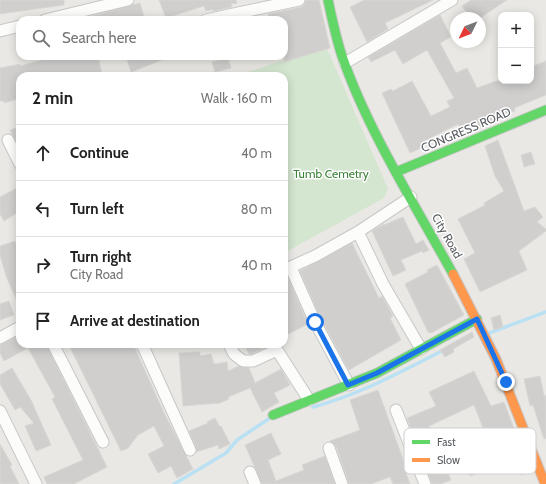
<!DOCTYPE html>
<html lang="en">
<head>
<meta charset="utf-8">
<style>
  body { margin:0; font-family:Cabin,sans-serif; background:#f2f2f2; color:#222 }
  .controls { position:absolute; right:12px; top:12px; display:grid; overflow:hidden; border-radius:8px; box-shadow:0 2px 10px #0003 }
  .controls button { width:36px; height:36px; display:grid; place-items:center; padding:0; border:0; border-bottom:1px solid #e0e0e0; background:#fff; color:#222; font:20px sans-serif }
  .compass { position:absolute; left:450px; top:12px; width:36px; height:36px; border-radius:50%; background:#fff; box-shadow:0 2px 10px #0003; rotate:227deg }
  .stop { position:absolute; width:12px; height:12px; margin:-9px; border:3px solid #1a73e8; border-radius:50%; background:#fff }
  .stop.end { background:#1a73e8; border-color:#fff; box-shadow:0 1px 4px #0008 }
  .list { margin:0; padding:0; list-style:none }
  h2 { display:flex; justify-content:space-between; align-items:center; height:52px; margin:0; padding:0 16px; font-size:17px }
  h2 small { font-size:13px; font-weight:400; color:#767676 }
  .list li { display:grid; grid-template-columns:26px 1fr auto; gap:12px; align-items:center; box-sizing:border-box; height:56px; padding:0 16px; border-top:1px solid #e0e0e0 }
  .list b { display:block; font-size:15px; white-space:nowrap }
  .list p { margin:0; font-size:13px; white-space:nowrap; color:#767676 }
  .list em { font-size:13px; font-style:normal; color:#767676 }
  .icon { flex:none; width:22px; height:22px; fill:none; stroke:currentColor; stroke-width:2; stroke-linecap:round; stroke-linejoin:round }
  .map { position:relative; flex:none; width:546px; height:484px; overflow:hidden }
  .search { position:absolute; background:#fff; box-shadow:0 2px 10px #0003; left:16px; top:16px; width:272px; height:44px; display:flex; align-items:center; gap:10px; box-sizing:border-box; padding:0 14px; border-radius:12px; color:#767676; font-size:15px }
  .panel { position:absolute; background:#fff; box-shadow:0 2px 10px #0003; left:16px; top:72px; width:272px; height:276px; border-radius:12px }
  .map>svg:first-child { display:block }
  .green { fill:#d4e5d0 }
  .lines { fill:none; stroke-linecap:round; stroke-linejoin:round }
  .stream { stroke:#b9e0f3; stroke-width:3.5 }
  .building { fill:#d1cfcd; stroke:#d9d7d4 }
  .street-casing { stroke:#c6c7c6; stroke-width:13 }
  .fast-casing { stroke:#c6c6c6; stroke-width:11 }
  .slow-casing { stroke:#c6c6c6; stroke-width:11 }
  .street { stroke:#fcfcfb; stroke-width:11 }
  .fast { stroke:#63d668; stroke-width:9 }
  .slow { stroke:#ff974d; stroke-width:9 }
  .route { stroke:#1a73e8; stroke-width:5 }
  .labels { text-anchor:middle; stroke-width:3; stroke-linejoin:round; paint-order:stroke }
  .street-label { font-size:12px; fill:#5a5e62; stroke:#fff }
  .park-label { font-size:12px; fill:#3c8239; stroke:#fff }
  .key { fill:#fff; stroke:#cecfd0; stroke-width:1 }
  .key-label { font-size:11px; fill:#5a5e62 }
</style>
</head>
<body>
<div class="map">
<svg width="546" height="484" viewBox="0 0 546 484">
  <rect width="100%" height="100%" fill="#eae8e4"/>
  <path class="green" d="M326 46 388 189 384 198 284 253V76H201L248 72Z"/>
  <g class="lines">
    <path class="stream" d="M489 333 546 312
      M313 407C359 395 402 371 444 350
      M174 484 226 453 237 440 270 418"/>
  </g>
  <path class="building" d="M0 0H64V5L0 14Z
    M159 0H236L237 3 231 4 232 7 213 11V9L206 11 204 6 166 18Z
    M306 0H319L330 48 284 62V20H270L268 14 301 7 304 5Z
    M364 0H433L385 23 388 29 367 42 350 7Z
    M471 0H507L480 18H471L462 6Z
    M140 3 145 20H89V17Z
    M440 15 451 37 440 43 456 73 467 68 477 88 496 81H531V67L546 61V95L514 108 515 111 492 118 494 121 463 134 458 124 420 143 423 147 410 153 382 93 391 89 393 91 412 81 431 116 450 107 447 101 454 98 427 50 403 64 395 50 371 62 368 57Z
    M57 56H98L102 75 20 76V98L4 103V101H0V68L20 64V66Z
    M126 56H167V58L131 72Z
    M228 58 231 68 215 72 212 62Z
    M20 127V148L10 130Z
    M498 140 524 211 535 207 543 217 537 222 546 229V231L519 251 527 270 480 292 464 259 475 253 458 219 485 205 484 203 504 191 495 176 485 146Z
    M531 152 535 164 524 167 521 155Z
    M17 188 20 194V211L4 221 0 214V197Z
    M403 217 416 244 423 240 429 250 423 253 422 251 401 260 406 270 393 276 372 231 384 224V225Z
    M15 241 20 258V308L6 276 0 255V246Z
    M352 243 379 298 382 296 393 316 390 318 401 340 349 370 321 319 300 271Z
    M437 265 464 315 431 333 428 332 405 284 428 272 427 270Z
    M287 276 308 324 284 336V277Z
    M9 301 14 315 0 320V304Z
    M500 315 503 327 494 330 491 318Z
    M472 332 474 337 453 349 454 352 445 357 440 350Z
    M20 335V344H46L107 467 74 484H47L44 477 83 460 52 399 55 397 28 348 4 361 0 353V345Z
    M61 344H133L165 415 193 469 177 478 171 466 158 473 148 454 164 446 154 426 138 435 128 448 121 451 69 345 63 348Z
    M244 344H272L251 354H249Z
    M200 352V356L211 354 214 364 227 362 228 371 239 366 249 368 255 383 281 369 290 385 274 393 279 402 262 412 250 388 228 397 229 399 220 403 183 406 179 353Z
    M12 368 31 400 51 445 36 451 25 426 34 423 20 407 15 410 0 384V375Z
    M474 371 491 406 504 402 530 471 521 475 515 460 470 476 464 462 492 451 474 405 429 426 451 480 441 484H432L407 418 436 406 429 392Z
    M540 376 544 396 546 395V438L544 439 533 405 530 406 524 379Z
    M378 390 408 473H406L410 484H393L390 477 371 484H349L336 446 330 441 360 430 350 400Z
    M215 418 219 426H221L230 444 219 449 218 445 196 452V447L189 431 208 423 207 422Z
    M271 433 281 454 268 460 276 481 304 470 302 465 325 456 335 484H262L245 445Z
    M0 444 12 465 10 466 19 484H0Z"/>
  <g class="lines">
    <g class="street-casing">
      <path id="street" d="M45 20 128 0
        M206 20 299 0
        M0 31 20 26
        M345 63 452 0
        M8 140 20 164
        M358 232 383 284 421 349
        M291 268 315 322 349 385
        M284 270 315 256 358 232 411 197
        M0 338 20 327
        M53 344 103 442
        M142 344 190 450
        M229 344 234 354 243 361H253L277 350 309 400
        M396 410 425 484
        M0 411 36 484
        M329 448 342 484
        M250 472 255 484"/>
    </g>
    <g class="fast-casing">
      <path id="fast" d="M328 0C332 19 336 38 342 56 368 131 415 205 453 274
        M396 172 546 110
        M273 415 377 373 477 319"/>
    </g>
    <g class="slow-casing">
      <path id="slow" d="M453 274 496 359 545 484"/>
    </g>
    <use href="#street" class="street"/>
    <use href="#fast" class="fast"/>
    <use href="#slow" class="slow"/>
  </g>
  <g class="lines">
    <path class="route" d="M315 322 348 385 377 373 477 319 506 382"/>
  </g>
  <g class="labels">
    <g class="street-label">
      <text transform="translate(466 130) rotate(-23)" y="4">CONGRESS ROAD</text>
      <text transform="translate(447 236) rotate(61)" y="4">City Road</text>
    </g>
    <g class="park-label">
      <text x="331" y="178">Tumb Cemetry</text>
    </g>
  </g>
  <rect x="404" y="428" width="132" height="46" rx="6" class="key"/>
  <rect x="412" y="440" width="18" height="4" fill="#63d668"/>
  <rect x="412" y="458" width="18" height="4" fill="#ff974d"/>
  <g class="key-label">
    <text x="437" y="446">Fast</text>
    <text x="437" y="464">Slow</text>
  </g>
</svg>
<div class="controls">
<button>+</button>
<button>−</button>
</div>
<svg class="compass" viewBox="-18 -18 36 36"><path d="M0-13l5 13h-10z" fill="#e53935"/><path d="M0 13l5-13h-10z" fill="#767676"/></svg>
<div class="stop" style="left:315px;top:322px"></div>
<div class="stop end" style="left:506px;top:382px"></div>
<div class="search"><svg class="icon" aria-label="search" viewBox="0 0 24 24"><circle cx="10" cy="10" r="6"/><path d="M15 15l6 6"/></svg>Search here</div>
<section class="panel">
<h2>2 min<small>Walk · 160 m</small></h2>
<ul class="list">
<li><svg class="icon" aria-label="ahead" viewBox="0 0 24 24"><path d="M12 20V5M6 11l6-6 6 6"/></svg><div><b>Continue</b></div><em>40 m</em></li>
<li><svg class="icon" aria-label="left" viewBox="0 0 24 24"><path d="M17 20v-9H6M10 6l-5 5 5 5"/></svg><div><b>Turn left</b></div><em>80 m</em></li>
<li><svg class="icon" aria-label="right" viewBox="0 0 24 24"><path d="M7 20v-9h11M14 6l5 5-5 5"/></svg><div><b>Turn right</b><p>City Road</p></div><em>40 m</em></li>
<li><svg class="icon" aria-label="arrive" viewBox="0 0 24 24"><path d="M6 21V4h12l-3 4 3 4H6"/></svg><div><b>Arrive at destination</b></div></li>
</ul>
</section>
</div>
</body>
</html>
